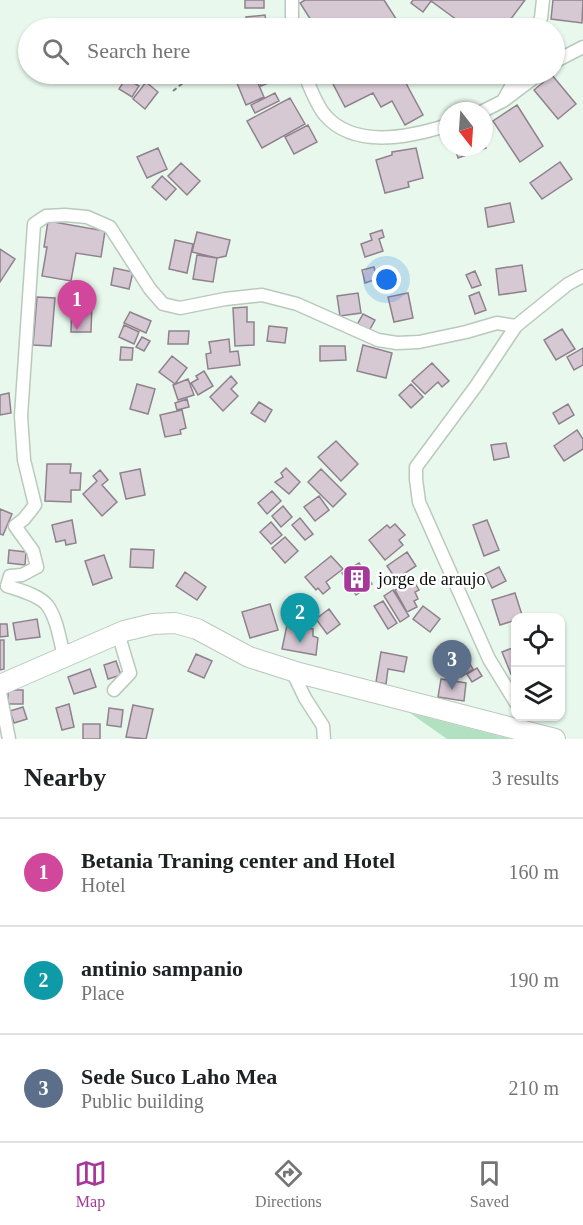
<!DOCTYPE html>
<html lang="en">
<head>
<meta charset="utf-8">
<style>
  body { margin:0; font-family:"Times New Roman",serif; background:#f6f6f6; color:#202124 }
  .controls { position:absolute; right:18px; bottom:18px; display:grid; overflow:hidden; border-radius:12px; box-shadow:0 2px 4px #0004 }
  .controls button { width:54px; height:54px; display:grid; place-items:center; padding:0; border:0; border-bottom:2px solid #e0e0e0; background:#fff; color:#202124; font:30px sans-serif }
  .compass { position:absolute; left:439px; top:102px; width:54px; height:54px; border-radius:50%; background:#fff; box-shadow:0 2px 4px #0004; rotate:163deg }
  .you { position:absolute; left:387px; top:280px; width:21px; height:21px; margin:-15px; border:4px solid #fff; border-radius:50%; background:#1a73e8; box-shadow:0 0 0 9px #1a73e833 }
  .badge { display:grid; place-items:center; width:39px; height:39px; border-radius:50%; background:#a53898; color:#fff; font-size:20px; font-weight:700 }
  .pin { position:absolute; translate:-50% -50px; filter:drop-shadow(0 2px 3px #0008) }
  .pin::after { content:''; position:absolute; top:32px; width:21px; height:18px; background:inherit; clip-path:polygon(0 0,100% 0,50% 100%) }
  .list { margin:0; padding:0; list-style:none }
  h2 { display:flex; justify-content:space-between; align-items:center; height:78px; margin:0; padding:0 24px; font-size:26px }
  h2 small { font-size:20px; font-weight:400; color:#757577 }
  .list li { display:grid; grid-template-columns:39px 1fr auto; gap:18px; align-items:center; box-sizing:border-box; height:108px; padding:0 24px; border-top:2px solid #e0e0e0 }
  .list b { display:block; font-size:22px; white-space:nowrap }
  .list p { margin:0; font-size:20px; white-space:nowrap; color:#757577 }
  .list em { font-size:20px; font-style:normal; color:#757577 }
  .icon { flex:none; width:33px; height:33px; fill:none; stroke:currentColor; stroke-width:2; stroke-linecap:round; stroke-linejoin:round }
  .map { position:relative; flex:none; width:583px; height:739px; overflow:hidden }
  .search { position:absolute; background:#fff; box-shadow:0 2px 4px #0004; left:18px; right:18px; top:18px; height:66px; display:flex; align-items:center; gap:15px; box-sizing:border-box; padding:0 21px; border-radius:33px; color:#757577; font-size:22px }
  .sheet { height:402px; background:#fff }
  nav { display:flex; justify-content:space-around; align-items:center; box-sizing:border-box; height:84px; border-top:2px solid #e0e0e0; background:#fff; font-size:16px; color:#757577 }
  nav a { display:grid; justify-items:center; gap:3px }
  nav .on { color:#a53898 }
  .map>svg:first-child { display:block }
  .green { fill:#b2e1c1 }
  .building { fill:#d7c9d4; stroke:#8f828c; stroke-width:1.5 }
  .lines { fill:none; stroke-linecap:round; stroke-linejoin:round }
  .street-casing { stroke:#b9c9be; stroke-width:15 }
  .primary-casing { stroke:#b9c9be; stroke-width:22 }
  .path { stroke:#79837c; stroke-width:2; stroke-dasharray:4.5 3; stroke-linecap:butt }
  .street { stroke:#fff; stroke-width:12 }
  .primary { stroke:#fff; stroke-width:20 }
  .labels { text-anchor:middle; stroke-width:5; stroke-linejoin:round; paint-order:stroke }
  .poi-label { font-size:18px; fill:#090e0b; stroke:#fff; text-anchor:start }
</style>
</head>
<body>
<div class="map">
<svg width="583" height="739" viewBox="0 0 583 739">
  <rect width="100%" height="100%" fill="#e8f8ed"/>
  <path class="green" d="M410 713 511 739H447Z"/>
  <path class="building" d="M245 0H264V8H245Z
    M305 0H384L402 28H316L300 3Z
    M413 0H525L504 28H468L431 1 423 12 411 3Z
    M553 0H583L582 23 551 19Z
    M265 15 267 28H247L246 17Z
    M218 74H254L264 97 246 105 234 76 221 82Z
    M256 74H285L286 76 261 86Z
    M349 74H383L387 83 390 82 385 74H401L423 115 405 125 392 101 381 107 373 93 345 107 332 82Z
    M453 74H469L468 80 452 79Z
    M552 75 576 104 558 119 534 90Z
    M126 78 139 86 132 97 119 89Z
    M146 82 158 92 145 109 133 99Z
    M275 93 279 101 255 113 251 105Z
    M290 98 305 124 262 148 247 121Z
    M517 105 543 146 520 162 493 121Z
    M308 125 317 142 294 154 285 137Z
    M484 143 486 148 458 158 455 147H484Z
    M158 148 167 169 147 178 137 157Z
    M416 148 423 178 408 182 409 187 385 193 376 160 392 155V152Z
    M560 162 572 179 542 199 530 183Z
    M181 163 200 181 187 195 168 176Z
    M162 176 176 189 166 200 152 187Z
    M510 203 514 222 488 227 485 208Z
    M48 221 105 231 101 257 76 253 71 281 42 276 47 247H44Z
    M382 230 384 237 379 239 383 251 365 257 361 244 372 240 370 234Z
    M197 232 230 240 226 256 217 258 192 252Z
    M175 240 193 244 187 273 169 269Z
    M0 249 15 259 0 282Z
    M197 255 217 258 213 282 193 279Z
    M522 265 526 291 499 295 496 269Z
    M374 267 377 279 365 283 362 270Z
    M114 268 133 272 129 289 111 285Z
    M475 271 481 285 472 288 466 275Z
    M479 292 486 310 475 314 469 296Z
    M358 293 361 313 340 316 337 296Z
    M408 293 413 318 394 322 388 297Z
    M37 297 55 298 51 346 33 345Z
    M72 302H92L91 332H71Z
    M247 307V322H254V345L235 346 233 308Z
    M130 312 151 321 146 333 124 323Z
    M363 314 375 320 369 331 357 325Z
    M124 325 139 332 134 344 119 337Z
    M269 326 287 328 285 343 267 341Z
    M562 329 575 349 556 360 544 340Z
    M169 331H189L188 344H168Z
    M142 337 150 341 144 351 136 347Z
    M229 339 230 352 238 351 240 365 208 369 206 354 211 353 209 342Z
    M363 345 392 353 386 378 357 371Z
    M320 346H345L346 360 320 361Z
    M121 347 133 348 132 360H120Z
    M583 348V365L574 370 567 357Z
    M172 356 187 368 175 384 159 372Z
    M432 363 449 381 442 387 438 382 425 394 412 381Z
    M204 371 213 386 198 395 191 383 198 379 196 376Z
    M231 376 237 383 231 389 238 396 223 411 210 397Z
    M188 379 194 395 178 400 173 385Z
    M137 384 155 389 148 414 130 409Z
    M411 384 423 397 411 408 399 395Z
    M9 393 11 413 0 415V395Z
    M187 399 189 407 177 410 175 403Z
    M259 402 272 410 265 422 251 413Z
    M568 404 574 415 559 424 553 413Z
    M182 410 186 428 180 430 181 434 165 437 160 415Z
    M577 430 583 439V449L564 461 554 446Z
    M336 441 358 464 341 481 318 457Z
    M506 443 509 457 494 460 491 445Z
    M47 464H71L70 473H81L80 490H71V502L45 501Z
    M286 468 300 482 289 494 275 482 283 477 281 473Z
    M140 469 145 495 126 499 120 473Z
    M321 469 346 494 333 507 308 482Z
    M100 470 108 480 102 485 117 502 102 516 83 494 97 481 93 476Z
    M272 491 281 501 267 514 258 503Z
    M319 496 329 510 315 521 304 507Z
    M283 506 292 517 281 527 272 516Z
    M0 509 12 514 3 535 0 534Z
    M300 518 313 534 305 540 292 525Z
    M72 520 76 543 66 545 65 540 56 542 52 525Z
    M487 520 499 550 484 556 473 525Z
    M271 522 282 535 271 544 260 532Z
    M395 524 405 535 399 540 403 545 385 560 369 540 387 525 390 528Z
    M285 537 298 551 285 563 272 548Z
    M131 549 154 550 153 568 130 567Z
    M9 550 26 552 25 565 8 563Z
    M407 552 416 566 396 579 387 566Z
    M104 555 112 578 93 585 85 561Z
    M331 556 343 569 326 582 330 588 323 594 318 588 316 590 305 577Z
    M359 563 372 584 356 595 342 573Z
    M499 567 506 581 492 588 485 574Z
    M185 572 206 587 197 600 176 586Z
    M415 583 419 590 415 592 418 599 414 601 417 607 407 612 395 590 405 585 406 587Z
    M393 590 409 616 400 622 384 596Z
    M515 593 523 618H516V620L500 625 492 600Z
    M383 601 397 623 388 629 374 606Z
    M270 604 278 630 250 638 242 612Z
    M423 606 440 619 430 632 413 619Z
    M329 609 340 624 327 634 316 619Z
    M37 619 40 637 16 640 13 623Z
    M0 624H7L8 636 0 637Z
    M287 625 313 629V636L318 638 316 655 282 649Z
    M0 640H4V669L0 670Z
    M515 647 516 672 511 674 502 652Z
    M381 652 407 657 404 672 388 669 386 684 376 682Z
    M196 654 212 661 204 678 188 671Z
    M116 661 121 675 108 679 104 665Z
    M468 661 473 669 461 677 456 669Z
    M477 668 482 676 472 682 467 674Z
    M90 669 96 687 74 694 68 677Z
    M441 679 466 683 464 701 438 697Z
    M8 690H23V704H8Z
    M69 704 74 727 62 730 56 708Z
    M133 705 153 709 146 739 126 737Z
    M23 707 27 719 14 723 10 711Z
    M109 708 123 710 121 727 107 725Z
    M83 724H100V739H83Z"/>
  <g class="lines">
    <g class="street-casing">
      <path id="street" d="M292 0V28
        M536 28 541 18 543 0
        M554 62 583 47
        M304 74C310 86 316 105 325 115 354 149 411 137 448 125
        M518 74 503 101 539 74
        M483 111 503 101
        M64 656C60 641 57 618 47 605 39 595 19 590 7 586L10 576 22 575 37 567 33 551 15 526 24 519 35 505 24 460 21 416 34 224 46 216 65 215 87 217 110 227 150 289 163 304 180 308 225 299 262 295 297 304 378 340 397 343 419 342 466 332 497 323 516 326
        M292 671 305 698 323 726 324 739
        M114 690 130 673 118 633
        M0 693 9 739
        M516 703 489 659 419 502 416 479V467L476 386 516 326 568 284 583 276"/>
    </g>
    <g class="primary-casing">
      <path id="primary" d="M0 685 124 631 153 624 175 623 197 629 249 657 299 673 555 739"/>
    </g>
    <path class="path" d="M173 91 194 74"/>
    <use href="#street" class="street"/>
    <use href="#primary" class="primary"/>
  </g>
  <defs>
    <g id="building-square" transform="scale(1.5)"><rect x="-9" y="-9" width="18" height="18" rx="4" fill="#a53898" stroke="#fff"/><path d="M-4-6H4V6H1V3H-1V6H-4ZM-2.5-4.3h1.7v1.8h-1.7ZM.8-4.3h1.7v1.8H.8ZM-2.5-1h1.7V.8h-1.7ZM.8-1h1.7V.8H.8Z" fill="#fff"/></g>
  </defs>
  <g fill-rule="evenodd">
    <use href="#building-square" x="357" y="579"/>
  </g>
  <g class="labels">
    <g class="poi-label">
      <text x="378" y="585">jorge de araujo</text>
    </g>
  </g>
</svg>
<div class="controls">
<button><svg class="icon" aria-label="locate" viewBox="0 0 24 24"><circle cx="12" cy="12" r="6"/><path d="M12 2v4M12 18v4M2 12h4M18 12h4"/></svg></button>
<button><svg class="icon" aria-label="layers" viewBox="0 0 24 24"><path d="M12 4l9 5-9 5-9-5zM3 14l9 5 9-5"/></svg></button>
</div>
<svg class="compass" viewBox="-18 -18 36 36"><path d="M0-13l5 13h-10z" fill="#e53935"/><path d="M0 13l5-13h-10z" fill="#757577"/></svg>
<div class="you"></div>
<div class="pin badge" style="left:77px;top:330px;background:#d1479c">1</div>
<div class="pin badge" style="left:300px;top:643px;background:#0f9aa8">2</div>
<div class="pin badge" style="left:452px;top:690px;background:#5c6f8a">3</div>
<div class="search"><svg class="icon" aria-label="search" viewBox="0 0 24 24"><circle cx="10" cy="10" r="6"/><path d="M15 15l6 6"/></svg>Search here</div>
</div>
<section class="sheet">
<h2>Nearby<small>3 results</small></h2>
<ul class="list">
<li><span class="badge" style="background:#d1479c">1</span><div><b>Betania Traning center and Hotel</b><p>Hotel</p></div><em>160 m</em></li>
<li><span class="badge" style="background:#0f9aa8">2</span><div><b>antinio sampanio</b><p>Place</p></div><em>190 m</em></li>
<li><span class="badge" style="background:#5c6f8a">3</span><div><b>Sede Suco Laho Mea</b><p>Public building</p></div><em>210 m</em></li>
</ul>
</section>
<nav>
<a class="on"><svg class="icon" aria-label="map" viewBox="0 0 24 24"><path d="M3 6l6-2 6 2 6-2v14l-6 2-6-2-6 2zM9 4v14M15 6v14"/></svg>Map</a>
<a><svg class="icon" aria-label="directions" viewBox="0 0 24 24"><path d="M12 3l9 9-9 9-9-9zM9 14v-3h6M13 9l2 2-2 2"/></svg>Directions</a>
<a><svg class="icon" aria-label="saved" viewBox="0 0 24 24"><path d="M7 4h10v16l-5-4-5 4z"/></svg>Saved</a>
</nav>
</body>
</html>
